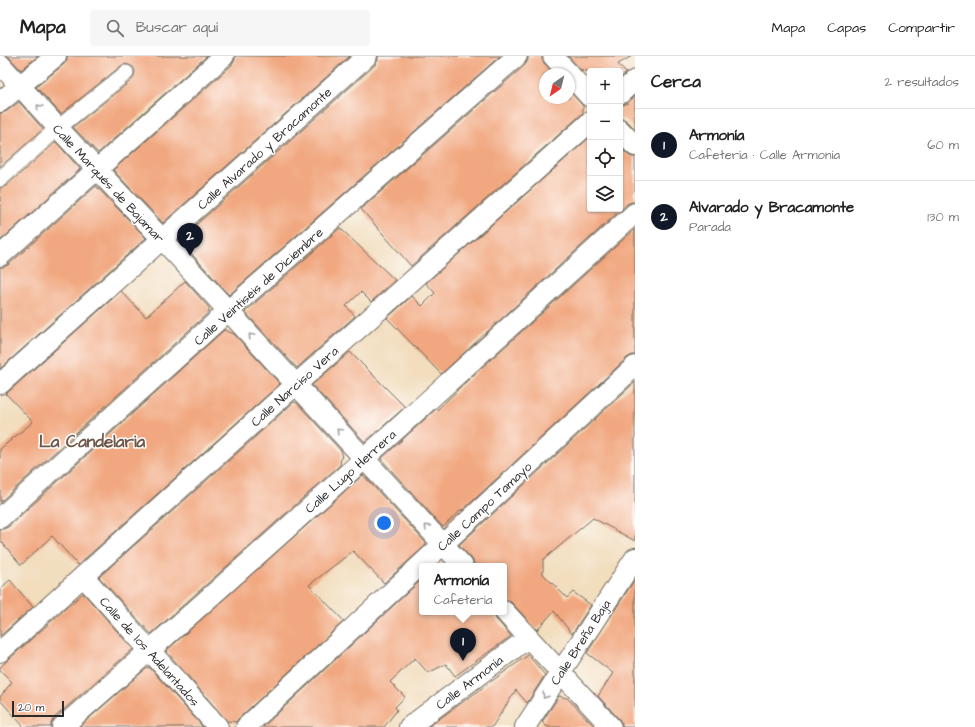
<!DOCTYPE html>
<html lang="es">
<head>
<meta charset="utf-8">
<style>
  body { margin:0; font-family:"Architects Daughter",sans-serif; background:#f6f6f6; color:#222 }
  .controls { position:absolute; right:12px; top:12px; display:grid; overflow:hidden; border-radius:4px; box-shadow:0 1px 3px #0004 }
  .controls button { width:36px; height:36px; display:grid; place-items:center; padding:0; border:0; border-bottom:1px solid #e0e0e0; background:#fff; color:#222; font:20px sans-serif }
  .compass { position:absolute; left:539px; top:12px; width:36px; height:36px; border-radius:50%; background:#fff; box-shadow:0 1px 3px #0004; rotate:215deg }
  .scale { position:absolute; left:12px; bottom:10px; width:52px; box-sizing:border-box; padding-left:4px; border:2px solid #2b2b2b; border-top:0; font-size:11px; line-height:14px; white-space:nowrap; color:#2b2b2b; -webkit-text-stroke:3px #fff; paint-order:stroke }
  .you { position:absolute; left:384px; top:467px; width:14px; height:14px; margin:-10px; border:3px solid #fff; border-radius:50%; background:#1a73e8; box-shadow:0 0 0 6px #1a73e833 }
  .badge { display:grid; place-items:center; width:26px; height:26px; border-radius:50%; background:#111827; color:#fff; font-size:13px; font-weight:700 }
  .pin { position:absolute; translate:-50% -33px; filter:drop-shadow(0 1px 2px #0008) }
  .pin::after { content:''; position:absolute; top:21px; width:14px; height:12px; background:inherit; clip-path:polygon(0 0,100% 0,50% 100%) }
  .popup { position:absolute; left:419px; top:507px; width:88px; height:52px; box-sizing:border-box; display:grid; place-content:center; border-radius:4px; background:#fff; filter:drop-shadow(0 1px 3px #0005); font-size:13px; white-space:nowrap; color:#767676 }
  .popup b { font-size:15px; color:#222 }
  .popup::after { content:''; position:absolute; left:50%; top:100%; margin-left:-8px; border:8px solid transparent; border-top-color:#fff }
  .list { margin:0; padding:0; list-style:none }
  h2 { display:flex; justify-content:space-between; align-items:center; height:52px; margin:0; padding:0 16px; font-size:17px }
  h2 small { font-size:13px; font-weight:400; color:#767676 }
  .list li { display:grid; grid-template-columns:26px 1fr auto; gap:12px; align-items:center; box-sizing:border-box; height:72px; padding:0 16px; border-top:1px solid #e0e0e0 }
  .list b { display:block; font-size:15px; white-space:nowrap }
  .list p { margin:0; font-size:13px; white-space:nowrap; color:#767676 }
  .list em { font-size:13px; font-style:normal; color:#767676 }
  .icon { flex:none; width:22px; height:22px; fill:none; stroke:currentColor; stroke-width:2; stroke-linecap:round; stroke-linejoin:round }
  .map { position:relative; flex:none; width:635px; height:671px; overflow:hidden }
  header { display:flex; align-items:center; gap:24px; box-sizing:border-box; height:56px; padding:0 20px; background:#fff; border-bottom:1px solid #e0e0e0 }
  header strong { font-size:19px }
  nav { display:flex; gap:22px; margin-inline-start:auto; font-size:14px }
  .search { width:280px; height:36px; background:#f6f6f6; display:flex; align-items:center; gap:10px; box-sizing:border-box; padding:0 14px; border-radius:4px; color:#767676; font-size:15px }
  main { display:flex }
  aside { flex:1; background:#fff }
  .map>svg:first-child { display:block }
  .building { fill:#f1a880 }
  .lines { fill:none; stroke-linecap:round; stroke-linejoin:round }
  .pedestrian-casing { stroke:#71695e; stroke-width:16 }
  .minor-casing { stroke:#71695e; stroke-width:22 }
  .pedestrian { stroke:#fff; stroke-width:15 }
  .minor { stroke:#fff; stroke-width:20 }
  .oneway { stroke:#a0a0a0 }
  .labels { text-anchor:middle; stroke-width:3; stroke-linejoin:round; paint-order:stroke }
  .street-label { font-size:13px; fill:#2b2b2b; stroke:#fff }
  .district-label { font-size:17px; font-weight:bold; fill:#705749; stroke:#fff }
</style>
</head>
<body>
<header>
<strong>Mapa</strong>
<div class="search"><svg class="icon" aria-label="search" viewBox="0 0 24 24"><circle cx="10" cy="10" r="6"/><path d="M15 15l6 6"/></svg>Buscar aquí</div>
<nav><a>Mapa</a><a>Capas</a><a>Compartir</a></nav>
</header>
<main>
<div class="map">
<svg width="635" height="671" viewBox="0 0 635 671">
  <rect width="100%" height="100%" fill="#fff"/>
  <filter id="ink" filterUnits="userSpaceOnUse"><feTurbulence type="fractalNoise" baseFrequency=".025" numOctaves="2"/><feDisplacementMap in="SourceGraphic" scale="8" xChannelSelector="R" yChannelSelector="G"/><feConvolveMatrix kernelMatrix="1 2 1 2 8 2 1 2 1" color-interpolation-filters="sRGB"/></filter>
  <filter id="wash" filterUnits="userSpaceOnUse"><feTurbulence type="fractalNoise" baseFrequency=".012" numOctaves="4" result="noise"/><feDisplacementMap in="SourceGraphic" scale="16" xChannelSelector="R" yChannelSelector="G"/><feGaussianBlur stdDeviation="0.9" result="paint"/><feColorMatrix in="noise" values="0 0 0 0 0 0 0 0 0 0 0 0 0 0 0 0 0 1.4 0 .05"/><feComposite in="paint" operator="in"/></filter>
  <g filter="url(#wash)">
    <rect width="100%" height="100%" fill="#f2ddbd"/>
    <g id="blocks">
      <path class="building" d="M8 0H38L21 14Z
        M67 0H207L98 97 73 71 132 24 134 20 135 15 133 11 129 9 124 8 121 10 61 58 36 31 63 9 67 4Z
        M235 0H350L163 167 113 114 232 9 235 4Z
        M378 0H500L229 239 179 184 375 9 378 4Z
        M528 0H542V3L544 7 554 18H545V42H569V35L583 50V57L411 210 361 153 525 9 528 4Z
        M568 0H632L618 8 626 17 620 22V15H584L582 13V15Z
        M635 40V73L628 66 624 63H620V49H623L628 47Z
        M19 46 43 73 0 111V57H2L7 55Z
        M590 81V153H620V91L627 98 631 101H635V146H632L627 148 441 318 387 262 412 240 422 250 435 237 426 227Z
        M56 86 80 113 0 185V132L6 130Z
        M96 130 146 182 0 313V211H3L8 209Z
        M340 172 395 224 371 246 361 236 346 250 355 260 297 312 245 256Z
        M635 173V299H632L627 302 462 455V453L443 471 381 403 436 353 437 354 457 335V334Z
        M185 225 209 252V256L0 446V393L33 366 6 338 121 235 146 261Z
        M224 274 234 278 280 328 78 509 52 480 21 509 0 484V473H3L8 471Z
        M350 296 405 351 365 386 312 329Z
        M635 326V485L593 462 543 504V518L567 542 573 536 591 549 572 578 554 555 537 574 512 547 508 544H504V510H474V507L472 503 459 489Z
        M294 346 297 347 342 396 340 409 151 578 99 521Z
        M363 419 426 487 425 488 426 489 384 527 353 495 309 529 344 565 238 663 236 666 227 665 166 595Z
        M422 523V556H493L496 563 511 580 455 620 446 608 428 617 415 602 390 626 405 641 395 651 397 654 384 671H263Z
        M635 523V671H622V668L619 663 598 640 613 617 587 597Z
        M10 524 33 551 0 580V533Z
        M83 537 133 593 54 662 51 667V671H24L0 644V641L12 626 0 614V611Z
        M528 599 545 619 527 647 516 634 492 671H428Z
        M149 611 203 671H79L142 616Z
        M559 640 567 642 595 671H547L542 666Z"/>
    </g>
  </g>
  <g filter="url(#ink)">
    <use href="#blocks" fill-opacity="0" stroke="#71695e" stroke-width="1"/>
    <g class="lines">
      <g class="pedestrian-casing">
        <path id="pedestrian" d="M0 123 58 72 126 17"/>
      </g>
      <g class="minor-casing">
        <path id="minor" d="M553 0 590 41
          M0 8 58 72 162 183 463 510
          M620 38 635 24
          M0 46 56 0
          M620 74 635 90
          M0 200 224 0
          M0 328 367 0
          M0 462 228 255 517 0
          M83 520 218 671
          M504 555 611 671
          M0 596C195 417 393 242 590 66
          M62 671C256 503 445 329 635 157
          M246 671 635 310
          M409 671 528 582
          M525 671 635 502"/>
      </g>
      <use href="#pedestrian" class="pedestrian"/>
      <use href="#minor" class="minor"/>
    </g>
    <defs><path id="oneway-chevron" d="M-2-3.5L2.5 0L-2 3.5" fill="none" stroke-width="1.6" stroke-linecap="round" stroke-linejoin="round"/></defs>
    <g class="oneway">
      <use href="#oneway-chevron" transform="translate(39 51) rotate(-131)"/>
      <use href="#oneway-chevron" transform="translate(251 280) rotate(-133)"/>
      <use href="#oneway-chevron" transform="translate(339 375) rotate(-133)"/>
      <use href="#oneway-chevron" transform="translate(427 471) rotate(-133)"/>
      <use href="#oneway-chevron" transform="translate(545 640) rotate(123)"/>
    </g>
  </g>
  <g class="labels">
    <g class="street-label">
      <text transform="translate(264 92) rotate(-42)" y="5">Calle Alvarado y Bracamonte</text>
      <text transform="translate(109 127) rotate(47)" y="5">Calle Marqués de Bajamar</text>
      <text transform="translate(258 230) rotate(-42)" y="5">Calle Veintiséis de Diciembre</text>
      <text transform="translate(294 330) rotate(-42)" y="5">Calle Narciso Vera</text>
      <text transform="translate(350 415) rotate(-42)" y="5">Calle Lugo Herrera</text>
      <text transform="translate(484 450) rotate(-43)" y="5">Calle Campo Tamayo</text>
      <text transform="translate(580 586) rotate(-57)" y="5">Calle Breña Baja</text>
      <text transform="translate(150 595) rotate(48)" y="5">Calle de los Adelantados</text>
      <text transform="translate(469 626) rotate(-37)" y="5">Calle Armonía</text>
    </g>
    <g class="district-label">
      <text x="92" y="391">La Candelaria</text>
    </g>
  </g>
</svg>
<div class="controls">
<button>+</button>
<button>−</button>
<button><svg class="icon" aria-label="locate" viewBox="0 0 24 24"><circle cx="12" cy="12" r="6"/><path d="M12 2v4M12 18v4M2 12h4M18 12h4"/></svg></button>
<button><svg class="icon" aria-label="layers" viewBox="0 0 24 24"><path d="M12 4l9 5-9 5-9-5zM3 14l9 5 9-5"/></svg></button>
</div>
<svg class="compass" viewBox="-18 -18 36 36"><path d="M0-13l5 13h-10z" fill="#e53935"/><path d="M0 13l5-13h-10z" fill="#767676"/></svg>
<div class="scale">20 m</div>
<div class="you"></div>
<div class="pin badge" style="left:463px;top:605px">1</div>
<div class="popup"><b>Armonía</b>Cafetería</div>
<div class="pin badge" style="left:190px;top:200px">2</div>
</div>
<aside>
<h2>Cerca<small>2 resultados</small></h2>
<ul class="list">
<li><span class="badge">1</span><div><b>Armonía</b><p>Cafetería · Calle Armonía</p></div><em>60 m</em></li>
<li><span class="badge">2</span><div><b>Alvarado y Bracamonte</b><p>Parada</p></div><em>130 m</em></li>
</ul>
</aside>
</main>
</body>
</html>
